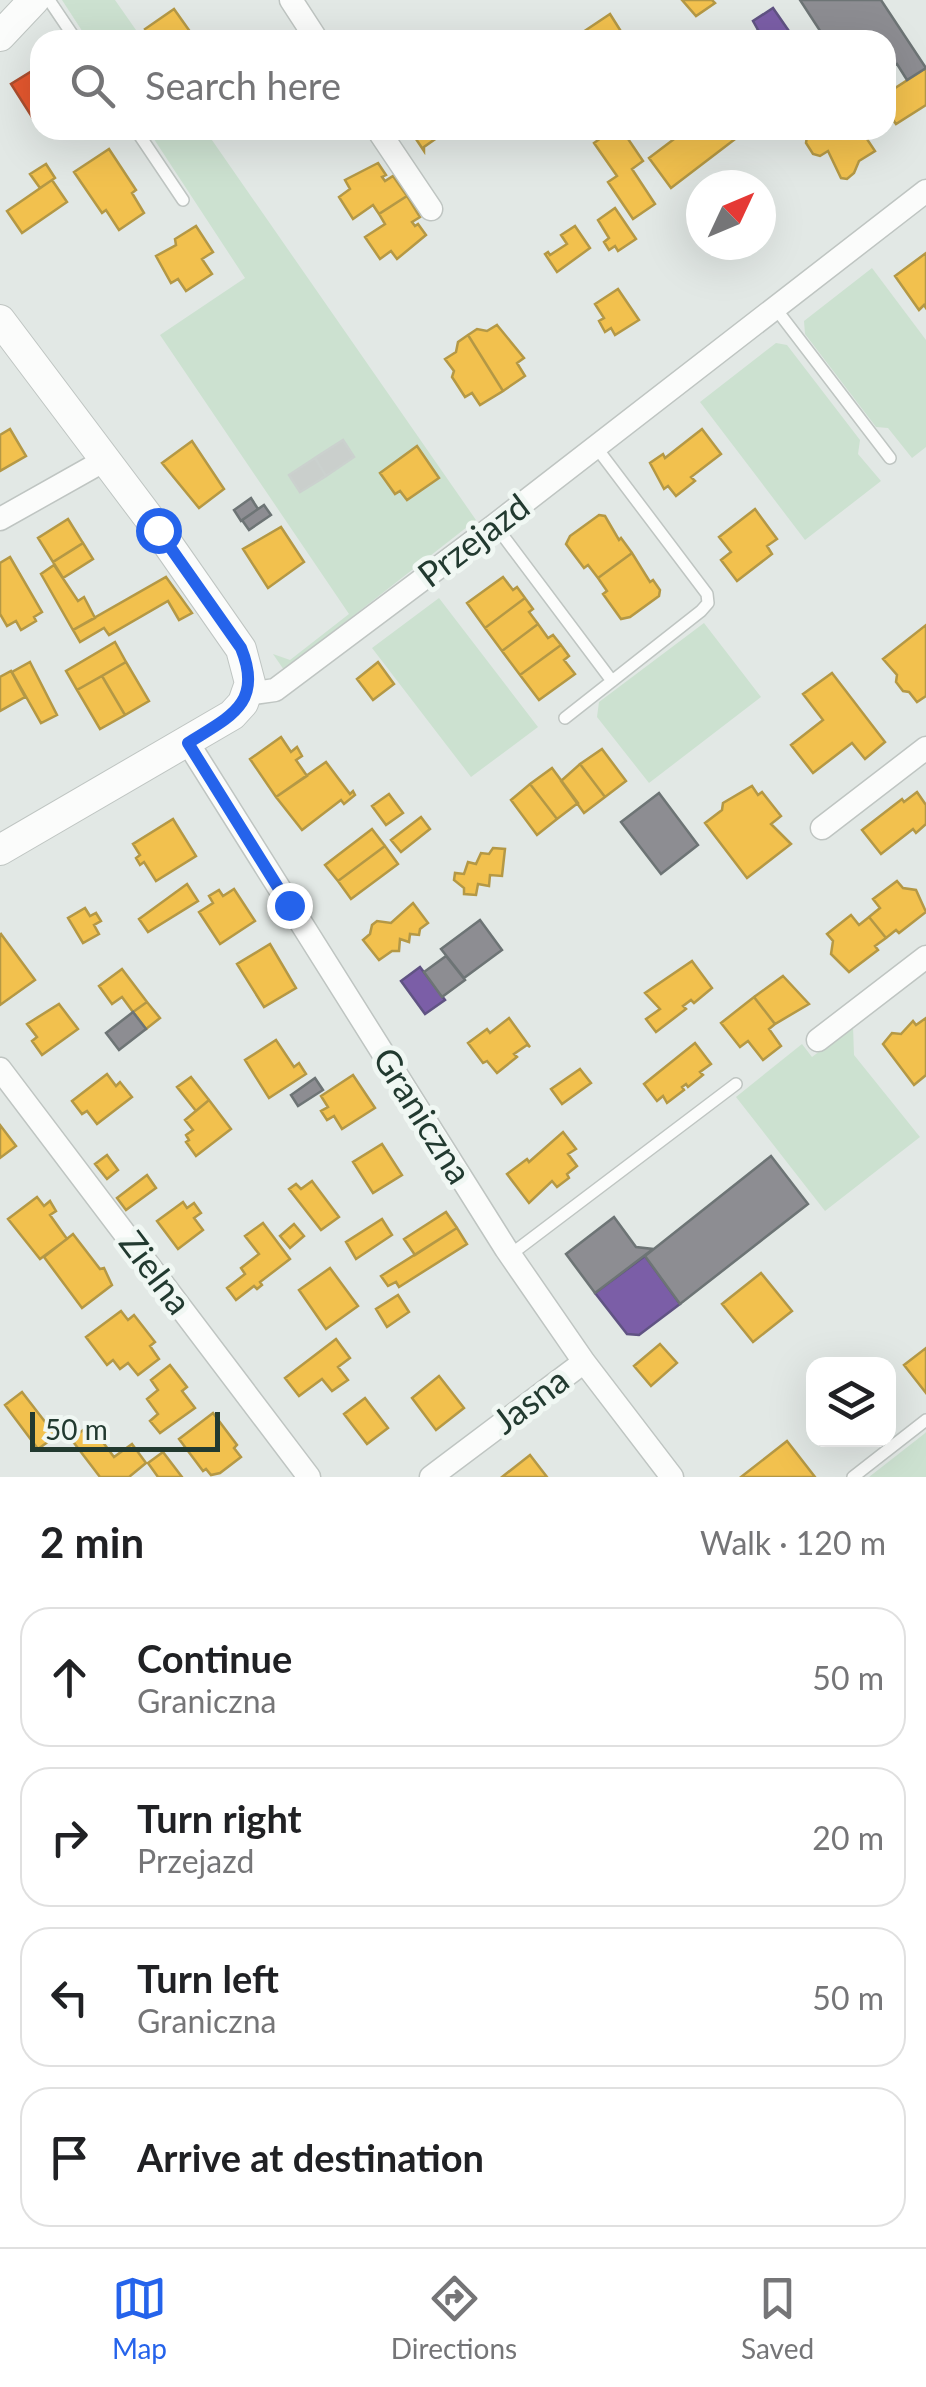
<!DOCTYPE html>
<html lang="en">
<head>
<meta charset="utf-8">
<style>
  body { margin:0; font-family:Lato,sans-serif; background:#f6f6f6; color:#202124 }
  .controls { position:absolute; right:30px; bottom:30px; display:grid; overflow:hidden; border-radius:20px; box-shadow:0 10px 40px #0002 }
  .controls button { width:90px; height:90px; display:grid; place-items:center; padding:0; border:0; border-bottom:2px solid #e0e0e0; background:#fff; color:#202124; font:50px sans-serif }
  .compass { position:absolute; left:686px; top:170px; width:90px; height:90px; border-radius:50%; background:#fff; box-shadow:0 10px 40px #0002; rotate:46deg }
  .scale { position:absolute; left:30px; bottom:25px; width:190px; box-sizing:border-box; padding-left:10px; border:5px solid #223a30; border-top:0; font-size:28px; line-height:35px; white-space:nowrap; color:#223a30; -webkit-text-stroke:8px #f0f7f3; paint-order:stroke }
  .stop { position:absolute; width:30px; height:30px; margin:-22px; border:8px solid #2563eb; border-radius:50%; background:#fff }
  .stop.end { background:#2563eb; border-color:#fff; box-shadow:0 2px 10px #0008 }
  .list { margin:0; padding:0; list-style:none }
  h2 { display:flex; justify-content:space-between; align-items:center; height:130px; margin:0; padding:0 40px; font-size:42px }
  h2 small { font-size:32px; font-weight:400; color:#757577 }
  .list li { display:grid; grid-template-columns:65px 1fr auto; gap:30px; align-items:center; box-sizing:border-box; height:140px; margin:0 20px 20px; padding:0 20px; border:2px solid #e0e0e0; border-radius:30px }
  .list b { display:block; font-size:38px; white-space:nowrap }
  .list p { margin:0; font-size:32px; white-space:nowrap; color:#757577 }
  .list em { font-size:32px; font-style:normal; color:#757577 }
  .icon { flex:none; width:55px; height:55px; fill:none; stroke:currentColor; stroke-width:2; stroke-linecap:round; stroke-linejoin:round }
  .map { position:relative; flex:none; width:926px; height:1477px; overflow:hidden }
  .search { position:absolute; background:#fff; box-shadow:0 10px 40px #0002; left:30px; right:30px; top:30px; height:110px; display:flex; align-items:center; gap:25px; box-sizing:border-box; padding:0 35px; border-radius:30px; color:#757577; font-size:38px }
  .sheet { height:770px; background:#fff }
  nav { display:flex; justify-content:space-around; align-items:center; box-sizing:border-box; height:140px; border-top:2px solid #e0e0e0; background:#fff; font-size:28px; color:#757577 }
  nav a { display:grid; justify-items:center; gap:5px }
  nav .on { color:#2563eb }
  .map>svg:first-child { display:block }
  .green { fill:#cce1d0 }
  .homes { fill:#f2c14e; stroke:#b49845; stroke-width:2.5 }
  .shops { fill:#e4572e; stroke:#aa4e2f; stroke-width:2.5 }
  .offices { fill:#7b5ea7; stroke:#605383; stroke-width:2.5 }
  .industry { fill:#8d8d92; stroke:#6d7475; stroke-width:2.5 }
  .building { fill:#cacfcc; stroke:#cbd1ce; stroke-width:2.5 }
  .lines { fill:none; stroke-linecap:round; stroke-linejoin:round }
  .service-casing { stroke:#bfc5c2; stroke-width:14 }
  .minor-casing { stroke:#bfc5c2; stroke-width:25 }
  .tertiary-casing { stroke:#bfc5c2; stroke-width:32 }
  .service { stroke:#fbfcfb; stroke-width:11 }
  .minor { stroke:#fbfcfb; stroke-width:22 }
  .tertiary { stroke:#fbfcfb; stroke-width:30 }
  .route { stroke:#2563eb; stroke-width:12 }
  .labels { text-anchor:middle; stroke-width:10; stroke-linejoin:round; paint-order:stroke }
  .street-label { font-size:35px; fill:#223a30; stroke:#f0f7f3 }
</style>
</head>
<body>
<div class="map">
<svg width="926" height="1477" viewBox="0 0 926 1477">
  <rect width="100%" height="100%" fill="#e2e8e5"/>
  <path class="green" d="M62 0H115L143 40H88Z
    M148 130H205L476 520 284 670 273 654 290 660 349 614 160 335 245 278Z
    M872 268 926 340V447L912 458 888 428 876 427 805 334 804 321Z
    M776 343 787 345 860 440 858 454 881 481 805 540 700 402Z
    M439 598 538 727 471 777 372 648Z
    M704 623 761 697 649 783 597 717 599 702Z
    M853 1026 854 1055 920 1137 825 1211 736 1097 802 1044 812 1057Z
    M926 1432V1477H869L924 1434Z"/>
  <path class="homes" d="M682 0H712L715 3 696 16Z
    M174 9 196 40H152L145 29Z
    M610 14 622 33 617 37 619 40H589L583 32Z
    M926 68V105L896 124 886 110V94Z
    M410 130H439L441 135 424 147V151Z
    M612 130H622L643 161 632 169 655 204 633 219 608 182 617 176 594 143Z
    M686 130H734L739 136 671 188 649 158Z
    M816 130H861L875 151 859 161 854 173 847 179 841 178 828 151 820 156 813 154 806 143 807 136Z
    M109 149 136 190 132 193 144 213 119 230 106 210 102 213 74 172Z
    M378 163 386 175 382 177 385 181 393 176 407 196 379 214 373 205 353 219 339 197 350 189 345 180Z
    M46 164 55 178 40 188 30 174Z
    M52 180 67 202 22 233 7 211Z
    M407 196 420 217 412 222 415 226 418 224 426 235 397 259 391 251 380 259 365 237 385 224 379 214Z
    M615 208 636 239 618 251 615 246 609 250 604 242 609 238 598 220Z
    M196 226 213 252 202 259 212 274 186 291 178 279 171 283 156 256 176 245 175 239Z
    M575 226 590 248 557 272 545 254 548 252 550 255 567 244 561 235Z
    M926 253V308L924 305 919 310 895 276Z
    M618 289 639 320 615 335 611 328 605 332 599 321 604 318 595 304Z
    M497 325 524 358 517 363 525 376 503 391 468 335 477 329 487 331Z
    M468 335 503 391 480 405 472 393 465 397 452 377 454 371 445 359 456 352 458 342Z
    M10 429 26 456 0 471V435Z
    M702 429 721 454 691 477 695 481 676 496 668 486 664 489 650 463 663 454 665 458Z
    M192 441 224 489 199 508 162 463Z
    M417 446 439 478 407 500 400 491 395 494 380 473Z
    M755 509 777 539 767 546 772 554 737 581 721 560 731 552 719 537Z
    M599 515 605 516 619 540 621 538 632 553 598 578 588 565 584 568 566 544 570 536Z
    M68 519 83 543 53 562 38 538Z
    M281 527 304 562 268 588 243 549Z
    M83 543 93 559 63 578 53 562Z
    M632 553 650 582 653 580 660 590 659 596 630 617 621 619 603 594 607 591 598 578Z
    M10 557 42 612 34 617 36 621 21 630 16 621 7 626 0 614V563Z
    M54 565 78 601 84 597 95 618 73 630 41 574Z
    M166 577 192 613 179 620 168 601 109 635 104 628 80 642 73 630Z
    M503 577 513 590 517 587 525 598 485 628 467 603Z
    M525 598 533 609 529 612 538 624 502 651 485 628Z
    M538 624 548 638 553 635 561 645 520 675 502 651Z
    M926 625V696L917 702 909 692 903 691 896 682 897 675 883 659Z
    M115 642 126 662 77 690 66 671Z
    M561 645 569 656 564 660 575 674 539 700 520 675Z
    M30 662 57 715 41 723 12 672Z
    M126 662 149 701 125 715 102 676Z
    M378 662 394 684 373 700 357 679Z
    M11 671 25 697 0 711V677Z
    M832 673 885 742 865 759 852 743 813 773 791 745 823 720 803 694Z
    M102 676 125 715 100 729 77 690Z
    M281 737 291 752 297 747 302 756 296 760 307 776 276 797 250 759Z
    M602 749 626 781 605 797 580 764Z
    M326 762 350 794 353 791 355 795 344 804 341 800 302 830 276 797Z
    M580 764 605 797 584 813 561 781Z
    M552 768 578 803 557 819 530 784Z
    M530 784 557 819 537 835 511 800Z
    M752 786 758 795 762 792 781 816 771 824 791 844 747 878 705 823 722 810 723 803Z
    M917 792 926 805V824L916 833 913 829 881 854 862 830 902 799 904 802Z
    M389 794 403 813 386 825 372 806Z
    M421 817 430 829 401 852 391 840Z
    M173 819 196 856 156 881 144 862 140 865 136 858 140 855 133 844Z
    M372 829 385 846 338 881 325 865Z
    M385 846 398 864 351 899 338 881Z
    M493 848 505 849 502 876 490 875 489 886 478 884 476 895 464 894V888L454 880 455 873 464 874 468 862 476 864 481 853 489 854Z
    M897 881 903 888 916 890 926 912 899 933 896 930 886 938 869 917 880 908 873 899Z
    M187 884 198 901 148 932 139 919Z
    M234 889 255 921 220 944 199 912 213 903 209 896 219 890 223 896Z
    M413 903 428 923 420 929 419 935 410 934 409 942 400 939 399 951H392L379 960 363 940 370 934 372 925 377 921 391 923Z
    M85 908 90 916 96 913 101 921 94 925 99 934 83 943 68 918Z
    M851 915 859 925 869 917 886 938 875 946 878 950 849 972 831 954 833 941 827 934Z
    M1 934 35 980 0 1005V935Z
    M270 944 296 988 264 1007 237 964Z
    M692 961 712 988 694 1003 691 1000 683 1006 686 1009 656 1032 646 1019 660 1009 645 993Z
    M122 969 147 1002 133 1012 122 997 112 1004 99 986Z
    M783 976 809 1004 775 1024 754 997Z
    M754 997 775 1024 769 1029 781 1046 763 1060 748 1041 740 1047 721 1023Z
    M147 1002 160 1018 146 1029 133 1012Z
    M59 1004 78 1029 42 1055 32 1041 37 1037 27 1024Z
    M509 1018 530 1047 527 1045 514 1054 517 1057 497 1073 487 1061 483 1063 468 1043 487 1029 490 1033Z
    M926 1018V1075L914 1085 883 1044 892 1033 901 1034 913 1021 916 1025Z
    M276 1040 294 1067 299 1063 306 1074 269 1098 245 1060Z
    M695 1043 711 1064 700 1072 703 1075 688 1087 686 1084 682 1087 684 1090 667 1103 663 1096 657 1101 644 1084Z
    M580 1069 591 1083 562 1104 551 1089Z
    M107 1074 116 1086 120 1082 132 1097 97 1124 87 1111 82 1114 72 1101Z
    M353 1075 375 1108 342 1129 334 1116 327 1120 321 1111 328 1107 321 1096Z
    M191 1077 209 1100 196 1111 177 1087Z
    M209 1100 231 1129 196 1156 186 1142 189 1140 186 1135 193 1130 185 1120Z
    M0 1125 16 1146 0 1158Z
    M563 1132 576 1149 568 1154 577 1166 567 1174 569 1178 557 1187 552 1181 529 1203 507 1174 527 1159 529 1162Z
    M382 1144 402 1175 373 1193 353 1162Z
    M107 1155 118 1170 107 1179 95 1164Z
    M147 1175 156 1188 126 1210 117 1198Z
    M312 1181 339 1217 321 1230 289 1189 296 1184 301 1189Z
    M37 1197 44 1206 50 1201 56 1211 50 1215 67 1239 40 1259 8 1219Z
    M183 1202 187 1208 194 1203 201 1213 194 1218 203 1230 178 1249 157 1221Z
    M446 1212 457 1228 415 1255 404 1239Z
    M382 1219 392 1235 356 1259 346 1242Z
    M263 1223 290 1259 260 1282 262 1285 257 1289 254 1286 236 1300 227 1288 245 1274 241 1268 259 1254 245 1236Z
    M294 1224 304 1236 290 1248 280 1236Z
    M457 1228 467 1244 399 1287 396 1282 388 1286 381 1276Z
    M73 1234 100 1269 104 1268 112 1285 82 1308 44 1257Z
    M330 1268 358 1306 326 1329 299 1290Z
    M761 1273 792 1311 753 1342 722 1304Z
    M398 1295 409 1312 387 1327 376 1309Z
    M121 1311 128 1320 134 1315 155 1342 150 1346 159 1359 138 1375 128 1363 120 1369 113 1360 107 1365 86 1337Z
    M336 1339 350 1358 338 1367 348 1380 332 1391 322 1379 299 1396 285 1378Z
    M660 1344 677 1363 651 1386 634 1366Z
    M926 1348V1393L904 1365Z
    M170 1365 187 1387 182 1391 195 1408 160 1433 150 1421 158 1414 147 1399 158 1390 151 1380Z
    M439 1376 464 1408 436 1430 412 1398Z
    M22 1392 56 1436 38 1449 5 1405Z
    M365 1398 388 1428 367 1444 344 1414Z
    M213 1413 237 1445 234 1448 241 1457 220 1473 211 1475 206 1469 203 1471 179 1439Z
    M90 1425 114 1457 132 1444 146 1463 129 1477H100L71 1439Z
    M787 1441 815 1477H741Z
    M163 1452 182 1477H158L148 1463Z
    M530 1455 547 1477H502Z"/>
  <path class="shops" d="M40 66V112L32 117 11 84Z"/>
  <path class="offices" d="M773 8 791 34 783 40H744L758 30 753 21Z
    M420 967 445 1000 425 1014 401 981Z
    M645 1256 680 1304 639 1335 627 1334 595 1293Z"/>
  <path class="industry" d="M800 0H881L926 68 907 80 897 64 886 71V40H826Z
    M251 498 258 509 241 521 234 510Z
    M264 505 271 515 249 530 242 520Z
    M659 793 698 845 661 874 621 822Z
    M480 920 502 950 464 978 441 949Z
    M446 956 465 980 442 997 424 972Z
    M133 1012 146 1029 119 1050 106 1033Z
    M315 1078 323 1090 298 1106 291 1095Z
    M771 1156 808 1204 680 1304 645 1256Z
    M614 1217 636 1247 653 1249 595 1293 566 1254Z"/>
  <path class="building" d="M343 440 354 457 326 476 315 458Z
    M315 458 326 476 300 492 289 475Z"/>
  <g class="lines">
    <g class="service-casing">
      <path id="service" d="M49 0 76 40
        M136 130 183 200
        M776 309 890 458
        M495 525 612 681
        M565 718 701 611 708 603 707 594 596 447
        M510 1255 736 1084
        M853 1477 926 1420"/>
    </g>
    <g class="minor-casing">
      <path id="minor" d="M291 0 317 40
        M378 130 431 209
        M0 519 105 460
        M247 694 275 690 495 525 926 191
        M188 743 506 1249 584 1362 672 1477
        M822 828 926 748
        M818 1040 926 957
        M0 1069 309 1477
        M431 1477 584 1362"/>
    </g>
    <g class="tertiary-casing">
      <path id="tertiary" d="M0 36 34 0
        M0 320 158 530 241 649 250 683 243 703 232 715 0 850"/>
    </g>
    <use href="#service" class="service"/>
    <use href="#minor" class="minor"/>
    <use href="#tertiary" class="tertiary"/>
  </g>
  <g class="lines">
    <path class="route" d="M158 530 241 648C264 704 229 717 188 743L289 905"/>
  </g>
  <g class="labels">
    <g class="street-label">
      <text transform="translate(474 541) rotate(-37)" y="12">Przejazd</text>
      <text transform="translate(422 1116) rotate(58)" y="12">Graniczna</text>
      <text transform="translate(155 1273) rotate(53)" y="12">Zielna</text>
      <text transform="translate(531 1401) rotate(-37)" y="12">Jasna</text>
    </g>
  </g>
</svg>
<div class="controls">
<button><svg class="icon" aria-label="layers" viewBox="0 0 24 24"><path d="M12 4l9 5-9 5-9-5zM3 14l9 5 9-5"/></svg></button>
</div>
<svg class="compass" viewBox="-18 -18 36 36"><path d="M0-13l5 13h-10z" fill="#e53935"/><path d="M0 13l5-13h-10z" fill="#757577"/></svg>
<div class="scale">50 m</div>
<div class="stop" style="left:158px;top:530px"></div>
<div class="stop end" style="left:289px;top:905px"></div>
<div class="search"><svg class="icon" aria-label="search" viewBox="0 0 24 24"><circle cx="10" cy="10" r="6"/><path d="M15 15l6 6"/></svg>Search here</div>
</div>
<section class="sheet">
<h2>2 min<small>Walk · 120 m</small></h2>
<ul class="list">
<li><svg class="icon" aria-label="ahead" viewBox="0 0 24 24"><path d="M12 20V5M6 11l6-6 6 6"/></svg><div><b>Continue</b><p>Graniczna</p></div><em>50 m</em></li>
<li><svg class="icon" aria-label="right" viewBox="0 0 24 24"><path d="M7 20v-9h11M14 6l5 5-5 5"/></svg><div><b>Turn right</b><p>Przejazd</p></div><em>20 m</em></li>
<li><svg class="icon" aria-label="left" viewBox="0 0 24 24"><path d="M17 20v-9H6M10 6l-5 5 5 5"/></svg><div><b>Turn left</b><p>Graniczna</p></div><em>50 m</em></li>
<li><svg class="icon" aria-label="arrive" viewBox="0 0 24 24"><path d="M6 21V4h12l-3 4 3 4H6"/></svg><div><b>Arrive at destination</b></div></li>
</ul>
</section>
<nav>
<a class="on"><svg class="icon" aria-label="map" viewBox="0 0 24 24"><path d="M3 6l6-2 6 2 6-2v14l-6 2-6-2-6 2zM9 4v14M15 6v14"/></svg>Map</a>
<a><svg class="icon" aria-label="directions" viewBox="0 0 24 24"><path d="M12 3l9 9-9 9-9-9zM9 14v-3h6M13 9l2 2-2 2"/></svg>Directions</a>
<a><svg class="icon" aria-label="saved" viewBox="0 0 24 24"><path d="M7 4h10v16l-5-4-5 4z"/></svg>Saved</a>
</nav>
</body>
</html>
